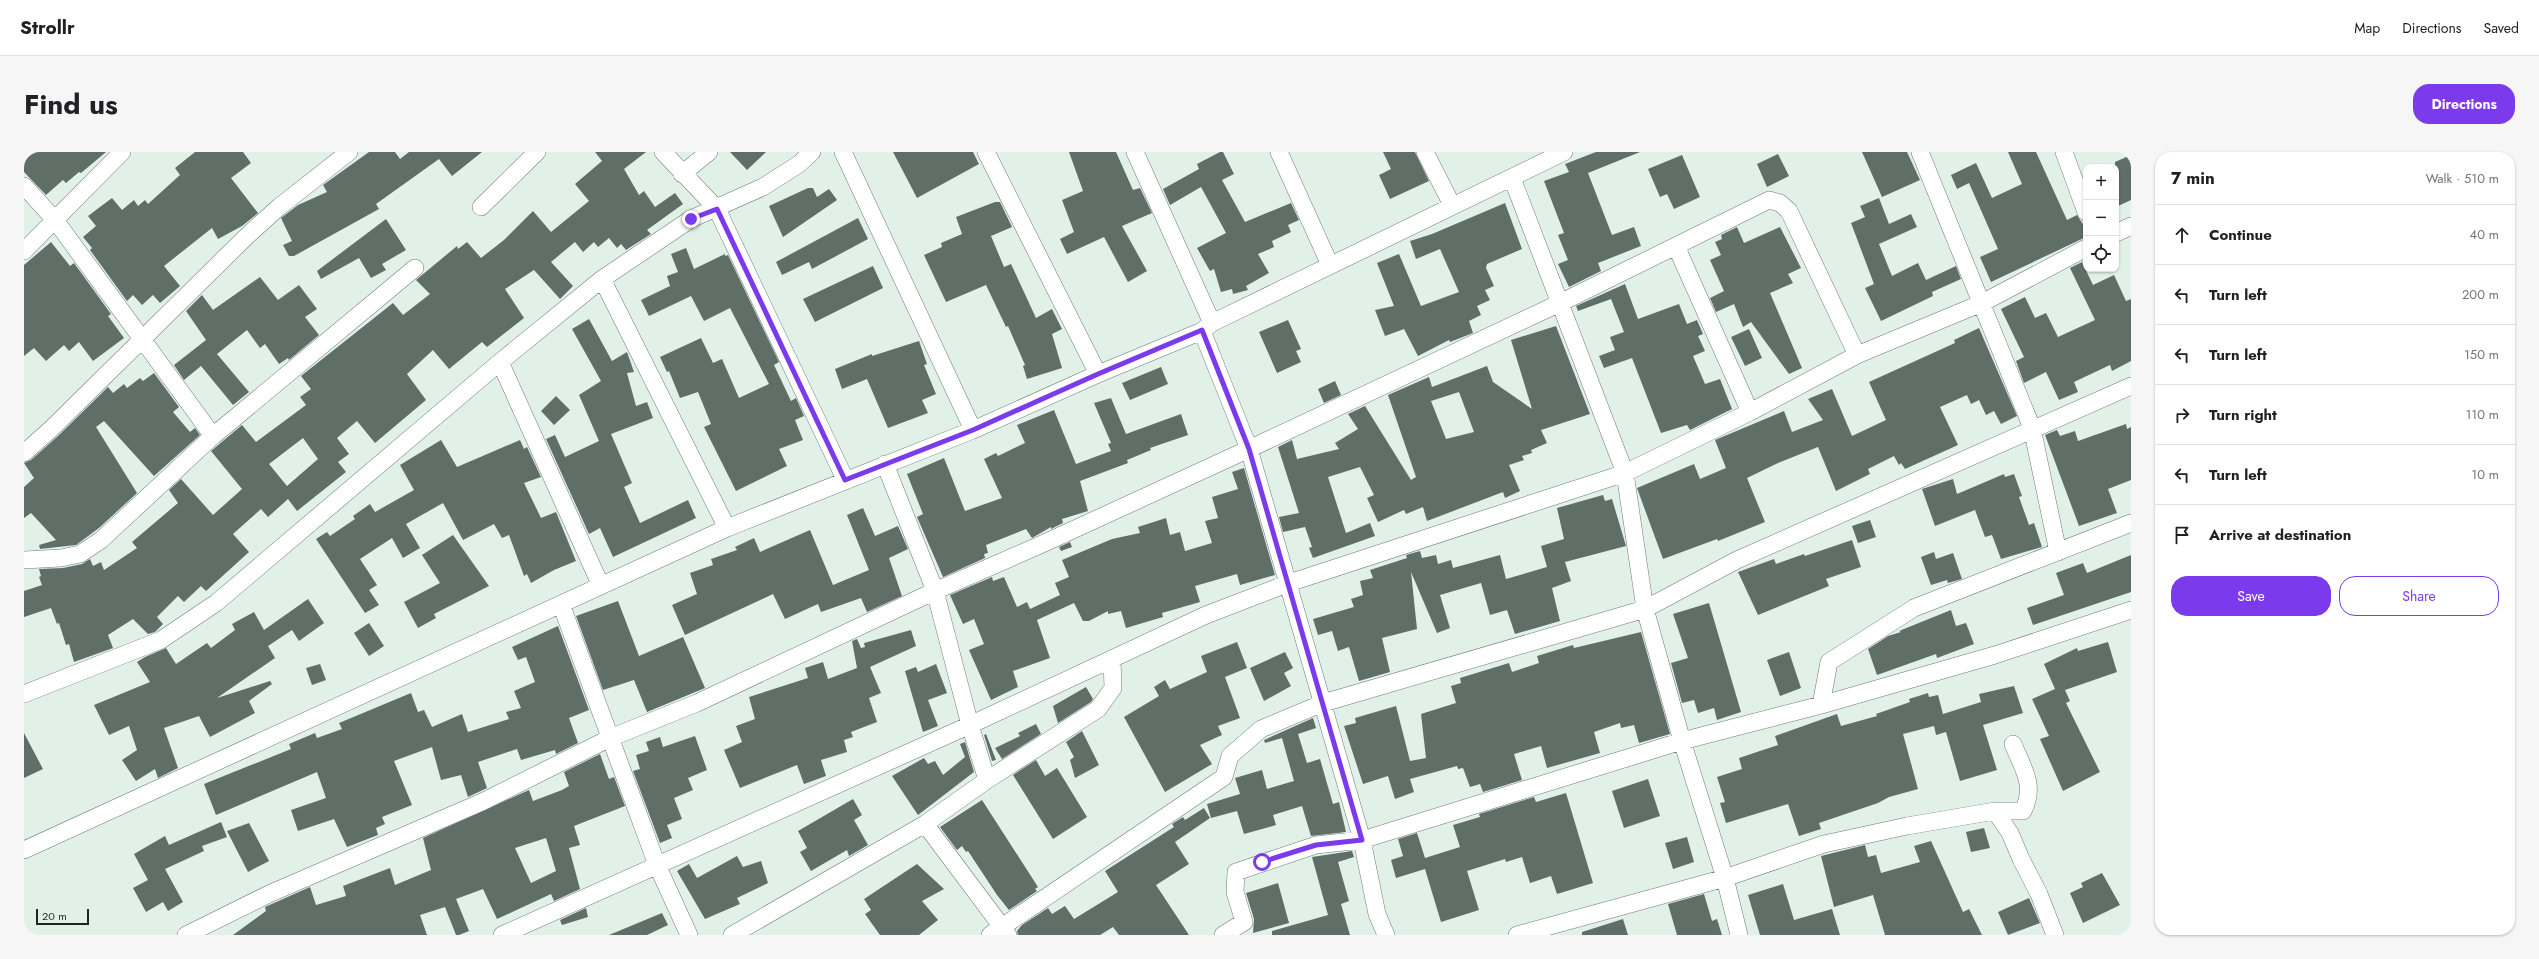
<!DOCTYPE html>
<html lang="en">
<head>
<meta charset="utf-8">
<style>
  body { margin:0; font-family:Jost,sans-serif; background:#f6f6f6; color:#202124 }
  .controls { position:absolute; right:12px; top:12px; display:grid; overflow:hidden; border-radius:8px; box-shadow:0 1px 3px #0004 }
  .controls button { width:36px; height:36px; display:grid; place-items:center; padding:0; border:0; border-bottom:1px solid #e0e0e0; background:#fff; color:#202124; font:20px sans-serif }
  .scale { position:absolute; left:12px; bottom:10px; width:53px; box-sizing:border-box; padding-left:4px; border:2px solid #1f2522; border-top:0; font-size:11px; line-height:14px; white-space:nowrap; color:#1f2522; -webkit-text-stroke:3px #e1f1e8; paint-order:stroke }
  .stop { position:absolute; width:12px; height:12px; margin:-9px; border:3px solid #7c3aed; border-radius:50%; background:#fff }
  .stop.end { background:#7c3aed; border-color:#fff; box-shadow:0 1px 4px #0008 }
  .list { margin:0; padding:0; list-style:none }
  h2 { display:flex; justify-content:space-between; align-items:center; height:52px; margin:0; padding:0 16px; font-size:17px }
  h2 small { font-size:13px; font-weight:400; color:#757577 }
  .list li { display:grid; grid-template-columns:26px 1fr auto; gap:12px; align-items:center; box-sizing:border-box; height:60px; padding:0 16px; border-top:1px solid #e0e0e0 }
  .list b { display:block; font-size:15px; white-space:nowrap }
  .list em { font-size:13px; font-style:normal; color:#757577 }
  .actions { display:flex; gap:8px; padding:12px 16px }
  .actions a { flex:1; padding:9px 0; border:1px solid #7c3aed; border-radius:16px; text-align:center; font-size:14px; color:#7c3aed }
  .actions .main { background:#7c3aed; color:#fff }
  .icon { flex:none; width:22px; height:22px; fill:none; stroke:currentColor; stroke-width:2; stroke-linecap:round; stroke-linejoin:round }
  .map { position:relative; flex:none; width:2107px; height:783px; overflow:hidden; border-radius:16px }
  header { display:flex; align-items:center; gap:24px; box-sizing:border-box; height:56px; padding:0 20px; background:#fff; border-bottom:1px solid #e0e0e0 }
  header strong { font-size:19px }
  nav { display:flex; gap:22px; margin-inline-start:auto; font-size:14px }
  .intro { display:flex; align-items:center; justify-content:space-between; box-sizing:border-box; height:96px; padding:0 24px }
  h1 { margin:0; font-size:28px }
  .button { padding:10px 18px; border-radius:16px; background:#7c3aed; color:#fff; font-size:14px; font-weight:700 }
  main { display:flex; gap:24px; padding:0 24px }
  aside { flex:1; background:#fff; border-radius:16px; box-shadow:0 1px 3px #0004 }
  .map>svg:first-child { display:block }
  .building { fill:#5f6e67; fill-rule:evenodd }
  .lines { fill:none; stroke-linecap:round; stroke-linejoin:round }
  .street-casing { stroke:#6d7b74; stroke-width:18 }
  .street { stroke:#fff; stroke-width:17 }
  .route { stroke:#7c3aed; stroke-width:5 }
</style>
</head>
<body>
<header>
<strong>Strollr</strong>
<nav><a>Map</a><a>Directions</a><a>Saved</a></nav>
</header>
<div class="intro"><h1>Find us</h1><a class="button">Directions</a></div>
<main>
<div class="map">
<svg width="2107" height="783" viewBox="0 0 2107 783">
  <rect width="100%" height="100%" fill="#e1f1e8"/>
  <path class="building" d="M0 0H82L57 21 55 20 42 31 39 28 22 43 0 20Z
    M171 0H219L227 11 207 26 234 61 218 74 194 87 188 76 140 114 156 134 136 151 129 143 118 153 109 143 103 149 66 98 68 96 59 85 72 74 64 64 88 46 98 58 110 48 114 54 121 48 124 52 156 23 151 16Z
    M345 0H371L376 7 385 0H458L428 24 415 7 352 52 355 57 270 104H265L259 93 268 89 257 66 274 53 303 40 299 33Z
    M571 0H622L600 17 615 43 620 39 631 55 651 41 659 52 623 78 627 82 602 98 597 92 593 96 585 86 574 95 570 90 559 100 551 90 527 110 549 134 536 147 510 118 481 137 500 166 463 195 458 190 425 217 409 198 383 222 402 248 351 291 333 269 313 286 325 302 314 310 322 320 273 359 264 347 244 365 237 357 209 382 225 400 182 439 177 434 160 450 154 444 133 465 139 472 131 480 124 482 109 467 84 483 89 496 50 510 45 492 42 493 35 471 33 472 27 456 0 465V439L18 433 15 425 17 424 15 417 39 416 58 412 66 407 69 414 77 410 80 418 113 396 108 390 154 351 145 338 157 327 189 363 218 337 187 299 218 273 232 290 282 253 276 245 287 237 277 224 369 151 379 163 406 142 392 128 433 94 434 97 443 90 457 106 480 88 509 59 527 80 565 49 551 32 578 9ZM279 286 294 307 263 334 245 312Z
    M706 0H742L723 18Z
    M869 0H949L955 12 893 46Z
    M1045 0H1092L1109 38 1116 36 1128 61 1098 74 1123 119 1104 130 1080 85 1043 102 1036 87 1050 80 1038 48 1059 39Z
    M1196 0H1199L1210 22 1198 28 1221 70 1267 51 1275 68 1264 73 1267 80 1248 89 1250 95 1234 102 1245 121 1222 134 1224 138 1209 142 1208 137 1197 140 1190 117 1186 119 1173 96 1202 81 1177 35 1146 53 1139 37 1175 17 1173 12Z
    M1359 0H1391L1405 29 1366 47 1355 23 1367 17Z
    M1572 0H1616L1564 21 1588 83 1610 75 1617 94 1574 111 1577 119 1545 135 1534 112 1544 108 1534 83 1540 81 1520 29 1545 20 1541 12Z
    M1838 0H1883L1896 28 1858 45Z
    M1984 0H2012L2043 68 2053 63 2062 77V85L1967 130 1956 105 1974 97 1945 31 1933 37 1927 23 1952 11 1968 46 1998 32Z
    M1754 2 1765 24 1743 35 1733 12Z
    M1658 3 1676 45 1650 57 1643 42 1636 45 1624 17Z
    M2107 3V48L2092 55 2091 10Z
    M784 36H789L793 45 805 37 813 48 759 85 745 54Z
    M1855 46 1865 72 1887 62 1893 75 1855 92 1868 124 1894 111 1902 128 1932 114 1937 127 1908 140 1909 144 1857 169 1841 136 1850 132 1827 71 1841 65 1836 54Z
    M971 50H976L988 75 967 84 980 115 987 112 1012 166 1028 157 1038 177 1028 182 1038 216 1003 227 999 214 1001 213 984 174 982 175 962 133 922 150 900 103 918 95 917 91 938 82 932 65Z
    M1481 51 1498 97 1463 112 1462 116 1470 134 1461 138 1466 148 1453 154 1457 163 1445 169 1449 181 1426 190 1425 188 1394 204 1380 177 1361 184 1351 158 1370 154 1353 111 1375 102 1397 154 1435 140 1416 97 1392 107 1386 89 1408 82Z
    M834 66 844 87 788 117 785 110 758 123 752 110Z
    M362 67 382 98 358 112 362 118 347 126 335 106 297 127 293 119Z
    M1713 75 1720 91 1756 75 1777 116 1764 122 1769 131 1746 141 1778 216 1765 222 1727 170 1719 175 1710 152 1692 160 1686 146 1700 139 1686 108 1697 103 1691 90 1698 87 1697 83Z
    M27 90 46 114 50 111 87 162 84 164 100 186 69 209 55 190 45 199 40 193 22 209 10 196 0 204V113Z
    M662 96 670 117 701 102V104L704 103 755 210 750 213 767 249 772 246 780 264 771 268 779 288 755 297 763 314 712 339 680 275 687 272 674 240 656 246 645 219 643 220 636 205 677 186 689 211 698 207 715 246 745 232 706 156 680 169 667 144 625 164 617 148 646 134 643 124 654 120 647 102Z
    M2058 110 2069 133 2090 123 2102 149 2107 147V209L2088 219 2086 213 2050 230 2054 240 2035 248 2022 220 2000 231 1992 209 2000 205 1977 157 2001 145 2011 166 2022 161 2034 185 2071 168 2046 116Z
    M849 114 859 136 791 170 779 147Z
    M236 125 254 148 275 133 293 157 281 165 295 183 265 208 264 206 255 212 241 192 236 196 223 178 193 202 225 240 209 253 177 214 160 228 150 213 182 188 162 159 178 143 189 158Z
    M1601 132 1614 167 1655 152 1663 172 1673 168 1679 182 1674 184 1681 199 1669 204 1681 232 1696 227 1708 257 1666 278 1663 273 1637 281 1608 206 1580 216 1575 204 1591 198 1586 185 1600 180 1587 147 1554 159 1552 154Z
    M565 167 588 209 603 200 610 220 603 221 612 254 623 250 629 266 587 282 608 331 600 335 616 371 664 348 672 366 589 405 576 376 565 382 522 287 531 283 541 305 575 289 555 243 577 229 548 177Z
    M1264 168 1277 197 1272 199 1277 210 1253 221 1235 180Z
    M1532 174 1566 262 1517 278 1523 291 1507 298 1508 301 1498 304 1500 308 1485 313 1496 339 1481 346 1479 340 1403 369 1399 355 1382 362 1380 358 1354 370 1343 346 1350 343 1336 315 1304 325 1322 381 1346 371 1351 384 1289 406 1285 396 1288 395 1281 375 1259 380 1255 365 1275 361 1254 295 1268 288 1273 307 1315 297 1311 291 1334 277 1324 262 1341 254 1387 328 1392 325 1364 243 1405 225 1408 235 1463 214 1469 230 1508 257 1487 188ZM1435 240 1450 280 1422 287 1407 249Z
    M1955 176 1993 264 1977 272 1970 259 1962 263 1955 248 1947 252 1943 243 1916 255 1934 293 1881 317 1877 311 1875 313 1870 304 1844 317 1846 322 1812 339 1794 295 1754 311 1723 326 1741 370 1694 389 1693 387 1639 407 1613 336 1670 312 1676 327 1702 316 1691 288 1760 259 1768 280 1799 268 1784 247 1808 237 1828 284 1862 268 1845 230 1931 191 1930 188Z
    M1725 177 1738 206 1721 214 1707 185Z
    M895 189 903 212 900 213 912 242 898 248 904 261 864 276 843 227 818 237 811 217 848 202V204Z
    M1137 215 1144 232 1106 248 1098 231Z
    M130 221 155 255 149 260 166 280 171 276 176 283 130 324 80 269 72 275 113 341 75 376 52 393 16 397 15 393 32 388 7 361 0 366V335L10 326 0 311 7 308 34 284 84 235 89 241 100 232 103 236 116 226 119 229Z
    M1311 229 1317 243 1300 251 1294 237Z
    M532 244 546 258 530 273 517 259Z
    M1087 246 1102 282 1157 262 1164 283 1126 296 1127 298 1103 308 1104 311 1056 329 1064 359 1038 367 1039 371 1027 377V375L1008 386 1002 377 962 393 964 401 960 402 961 406 919 425 893 365 899 362 883 322 920 306 941 359 978 346 960 307 972 301 974 304 1001 291 993 273 1030 258 1052 312 1087 299 1084 292 1087 291 1070 251Z
    M2102 272 2103 277 2107 275V328L2084 337 2093 361 2055 374 2021 283 2033 278 2036 284 2051 279 2054 289Z
    M417 288 433 315 496 288 500 297 503 295 517 325 500 331 517 366 532 360 552 409 530 418 507 431 503 422 500 424 485 383 478 386 470 372 439 388 419 351 382 372 396 396 379 406 368 386 336 407 353 433 345 438 355 453 341 461 292 387 303 380 306 384 331 367 329 364 346 352 351 360 390 338 376 313Z
    M1220 316 1251 423 1216 433 1213 422 1171 434 1176 450 1138 461 1139 465 1102 476 1097 459 1084 462V459L1065 469H1059L1050 451 1013 468 1026 506 989 519 994 535 967 548 945 498 960 492 950 467 939 472 926 443 968 425 969 429 980 425 993 455 1003 450 1006 457 1036 443 1031 431 1045 425 1038 408 1088 387 1116 381 1114 375 1142 366 1146 383 1156 380 1161 399 1188 391 1181 369 1194 366 1188 345 1214 337 1208 320Z
    M1980 322 1981 325 1990 322 1998 344 1995 345 2005 373 2010 371 2018 395 1977 407 1968 383 1961 385 1951 358 1911 374 1898 337 1929 327 1933 342Z
    M1579 343 1581 349 1588 347 1602 394 1541 410 1547 429 1528 436 1536 469 1491 482 1483 458 1466 463 1457 431 1416 443 1426 476 1413 481 1387 420 1393 477 1358 486 1366 520 1335 529 1325 495 1314 499 1308 479 1294 483 1289 467 1330 455 1327 447 1339 443 1336 429 1349 426 1346 418 1383 406 1382 403 1396 399 1398 406 1412 403 1414 412 1427 408 1429 416 1476 403 1482 427 1523 415 1517 394 1540 387 1533 356Z
    M839 356 851 384 874 374 884 397 865 406 878 444 843 460 837 446 797 460 794 452 761 467 749 442 661 483 648 453 673 442 666 421 689 413 687 407 713 398 711 395 730 386 736 400 786 378 809 433 845 418 823 363Z
    M1846 368 1852 385 1834 391 1828 374Z
    M429 383 465 434 410 462 412 466 394 476 380 450 416 431 398 403Z
    M1828 388 1837 415 1802 427 1805 434 1734 463 1714 420 1750 407 1752 412 1780 402 1781 404Z
    M1046 390 1048 395 1037 399 1035 395Z
    M1910 400 1912 407 1929 401 1938 427 1924 431 1923 428 1907 433 1897 405Z
    M2107 403V440L2009 473 2003 456 2040 443 2032 421 2059 411 2063 421Z
    M284 447 300 471 275 489 268 478 244 494 251 506 193 546 246 529 248 532 225 549 231 561 186 585 175 564 140 576 154 616 134 626 131 617 112 629 98 608 113 598 105 574 85 583 70 553 126 530 113 510 121 505 142 496 152 512 183 491 187 496 211 478 208 472 230 460 240 478Z
    M594 449 615 504 659 485 681 536 623 560 610 528 579 538 552 464Z
    M1685 451 1717 560 1693 568 1690 556 1674 561 1670 548 1658 551 1647 511 1664 506 1649 462Z
    M1927 458 1932 474 1942 471 1950 492 1913 506 1912 502 1853 523 1844 497 1864 484 1877 480 1875 479Z
    M345 471 360 494 345 504 330 481Z
    M534 474 565 558 545 566 554 591 532 602 531 598 497 608 493 597 454 610 463 636 444 645 437 623 417 628 408 595 370 609 388 653 358 665 361 672 352 676 354 683 323 695 310 667 274 679 267 658 302 646 293 620 192 663 180 632 267 597 265 592 291 581 293 586 318 577 315 571 387 541 394 560 400 558 408 575 438 562 444 580 485 567 482 560 497 556 490 539 511 530 502 505 494 508 488 495Z
    M887 478 892 494 846 515 857 541 845 546 853 570 827 580 829 585 820 588 823 600 797 608 802 624 780 632 773 613 716 636 700 598 718 590 712 574 731 567 725 545 784 526 781 516 799 510 804 527 833 516 828 489 833 487 837 496 841 495 840 491Z
    M1617 480 1646 582 1615 591 1610 573 1597 576 1596 571 1570 580 1576 601 1523 616 1517 594 1490 602 1498 628 1459 640 1456 632 1446 635 1439 616 1434 617 1433 614 1386 627 1390 640 1371 647 1364 624 1339 632 1320 574 1332 571 1331 566 1372 554 1386 609 1402 606 1397 562 1432 551 1427 534 1437 531 1436 526 1485 511 1488 520 1515 511 1513 504 1549 493 1550 496Z
    M1213 490 1223 516 1201 525 1216 566 1194 574 1198 583 1176 593 1188 612 1141 640 1100 565 1135 544 1130 535 1141 528 1146 537 1183 520 1177 504Z
    M2084 490 2093 520 2041 538 2046 549 2042 551 2076 620 2039 639 2016 587 2025 584 2008 547 2031 537 2020 512 2053 496 2054 499Z
    M1261 500 1269 516 1260 521 1267 534 1240 549 1226 516Z
    M1765 500 1777 536 1756 544 1743 508Z
    M296 512 302 528 288 533 282 516Z
    M912 512 923 541 904 548 914 574 899 580 881 519 892 515 894 520Z
    M1990 534 1999 561 1959 573 1973 618 1936 629 1922 580 1912 583 1910 574 1879 582 1894 637 1865 645 1854 651 1795 671 1797 677 1775 684 1764 652 1702 671 1696 651 1701 650 1693 625 1718 617 1715 606 1754 593 1751 584 1813 562 1817 574 1853 564 1852 562 1886 550 1885 547 1904 541 1905 545 1914 543 1919 562 1957 550 1955 542Z
    M1062 535 1069 547 1067 550 1034 571 1029 554Z
    M1289 566 1292 576 1274 582 1283 611 1296 607 1309 652 1315 650 1322 680 1287 684 1278 654 1249 663 1252 673 1220 682 1213 659 1187 666 1183 652 1216 642 1211 626 1238 618 1243 637 1270 629 1258 586 1241 591 1240 588Z
    M1012 572 1017 582 978 607 971 596 996 584 994 581Z
    M1058 579 1075 613 1051 626 1046 608 1050 605 1042 590Z
    M0 581 19 617 0 626Z
    M962 582 972 608 968 609 960 583Z
    M671 584 683 618 664 626 669 638 650 646 658 667 643 673 648 686 636 691 609 619 616 617 612 603 625 599 622 590 636 585 639 595Z
    M941 590 950 620 894 663 868 624 900 606 904 612 911 609 919 623 941 605 936 592Z
    M576 602 585 627 590 625 601 654 550 674 556 693 545 696 556 737 530 749 527 742 473 767 459 737 432 747 445 779 435 783H432L421 755 396 763 403 783H209L242 759 241 755 286 735 292 753 322 744 319 734 366 716 371 733 407 718 399 686 505 638 509 649 538 638 545 634 540 620ZM522 686 532 719 507 731 491 696Z
    M1012 608 1021 624 1033 616 1063 665 1029 687 989 623Z
    M1624 627 1636 664 1600 676 1588 639Z
    M1542 641 1569 731 1533 742 1527 724 1506 731 1498 705 1482 710 1481 707 1443 719 1455 758 1417 770 1401 717 1372 726 1367 708 1379 704 1374 687 1393 681 1401 706 1436 695 1429 673 1456 665 1455 662 1510 645 1512 650Z
    M829 647 838 663 830 668 844 693 825 704 823 698 787 719 776 700 783 696 774 679Z
    M958 648 1014 735 1011 737 1013 739 985 758 973 743 944 699 942 700 938 694 933 698 916 675Z
    M1180 656 1186 666 1151 690 1165 712 1132 733 1165 783H1095L1089 775 1076 783H994L993 779 998 773 1024 756 1028 762 1041 754 1050 767 1094 740 1081 719 1150 675 1148 672 1159 665 1161 668Z
    M197 670 203 685 178 694 180 699 141 717 159 750 144 759 139 750 122 760 109 736 124 728 110 702 141 684 145 693Z
    M225 671 245 709 224 720 203 679Z
    M1960 676 1966 696 1947 700 1942 680Z
    M1663 685 1670 710 1649 717 1641 691Z
    M1907 689 1939 760 1945 757 1958 783H1861L1849 743 1810 755 1797 704 1841 693 1844 705 1852 703 1857 721 1896 710 1890 694Z
    M1328 699 1330 705 1314 710 1325 749 1317 752 1326 783H1248V779L1304 763 1288 705Z
    M713 704 719 715 737 709 744 731 713 746 716 752 681 767 653 719 665 712 673 726Z
    M893 712 920 737 898 749 914 768 895 783H856L841 762 847 758 840 747Z
    M2078 721 2096 753 2059 771 2046 741 2059 735 2057 731Z
    M1254 731 1265 771 1229 781 1230 767 1222 741Z
    M1759 732 1770 768 1808 757 1816 783H1736L1724 743Z
    M1680 742 1688 769 1693 767 1698 783H1653L1644 752Z
    M2005 746 2016 771 1984 783 1974 760Z
    M562 756 564 765 538 773 536 768Z
    M638 761 644 773 623 783H585Z
    M1599 767 1604 783H1558V780Z"/>
  <g class="lines">
    <g class="street-casing">
      <path id="street" d="M639 0 693 57 821 327
        M819 0 949 278
        M962 0 1074 222
        M1111 0 1188 171
        M1255 0 1306 113
        M1401 0 1428 53
        M1896 0 2008 276 2034 400
        M2040 0 2062 60
        M658 22 685 0
        M1488 26 1601 321 1621 457 1658 589 1701 726 1715 783
        M0 34 31 68 189 284
        M457 55 513 0
        M2092 81 2107 74
        M1652 94 1726 260
        M0 99 98 0
        M578 127 703 376
        M1178 179 1225 297 1338 688 1353 762 1362 783
        M476 210 577 434
        M0 301 27 277 224 83 255 55 325 0
        M861 312 911 439 946 573 963 628
        M0 408 37 406 56 402 77 388 189 284 391 116
        M537 452 633 713 665 783
        M0 542 137 488 192 451 476 210 578 127 667 67 739 35 775 12 788 0
        M1797 553 1805 510 1890 456 2107 371
        M1971 659H1999C2012 633 1999 617 1989 592
        M901 672 984 783
        M0 698 703 376 949 278 1074 222 1178 179 1188 171 1540 0
        M162 783 247 741 458 650 586 586 673 551 911 439 1016 393 1225 297 1538 150 1745 48 1756 51 1765 59 1833 203
        M478 783 946 573 1182 463 1265 431 1601 321 1726 260 1833 203 1958 151 2062 96
        M708 783 901 672 963 628 1074 557 1089 536 1088 507
        M966 783 1200 625 1206 604 1237 577 1299 551 1621 457 1713 408 2107 234
        M1199 783 1220 770 1211 740 1212 720 1292 693 1338 688 1658 589 1797 553 1971 503 2107 458
        M1493 783 1701 726 1800 692 1883 674 1971 659 1986 681 1997 707 2015 742 2031 783"/>
    </g>
    <use href="#street" class="street"/>
  </g>
  <g class="lines">
    <path class="route" d="M667 67 693 57 821 328 949 278 1074 222 1178 178 1225 297 1338 688 1292 693 1238 710"/>
  </g>
</svg>
<div class="controls">
<button>+</button>
<button>−</button>
<button><svg class="icon" aria-label="locate" viewBox="0 0 24 24"><circle cx="12" cy="12" r="6"/><path d="M12 2v4M12 18v4M2 12h4M18 12h4"/></svg></button>
</div>
<div class="scale">20 m</div>
<div class="stop" style="left:1238px;top:710px"></div>
<div class="stop end" style="left:667px;top:67px"></div>
</div>
<aside>
<h2>7 min<small>Walk · 510 m</small></h2>
<ul class="list">
<li><svg class="icon" aria-label="ahead" viewBox="0 0 24 24"><path d="M12 20V5M6 11l6-6 6 6"/></svg><div><b>Continue</b></div><em>40 m</em></li>
<li><svg class="icon" aria-label="left" viewBox="0 0 24 24"><path d="M17 20v-9H6M10 6l-5 5 5 5"/></svg><div><b>Turn left</b></div><em>200 m</em></li>
<li><svg class="icon" aria-label="left" viewBox="0 0 24 24"><path d="M17 20v-9H6M10 6l-5 5 5 5"/></svg><div><b>Turn left</b></div><em>150 m</em></li>
<li><svg class="icon" aria-label="right" viewBox="0 0 24 24"><path d="M7 20v-9h11M14 6l5 5-5 5"/></svg><div><b>Turn right</b></div><em>110 m</em></li>
<li><svg class="icon" aria-label="left" viewBox="0 0 24 24"><path d="M17 20v-9H6M10 6l-5 5 5 5"/></svg><div><b>Turn left</b></div><em>10 m</em></li>
<li><svg class="icon" aria-label="arrive" viewBox="0 0 24 24"><path d="M6 21V4h12l-3 4 3 4H6"/></svg><div><b>Arrive at destination</b></div></li>
</ul>
<div class="actions"><a class="main">Save</a><a>Share</a></div>
</aside>
</main>
</body>
</html>
